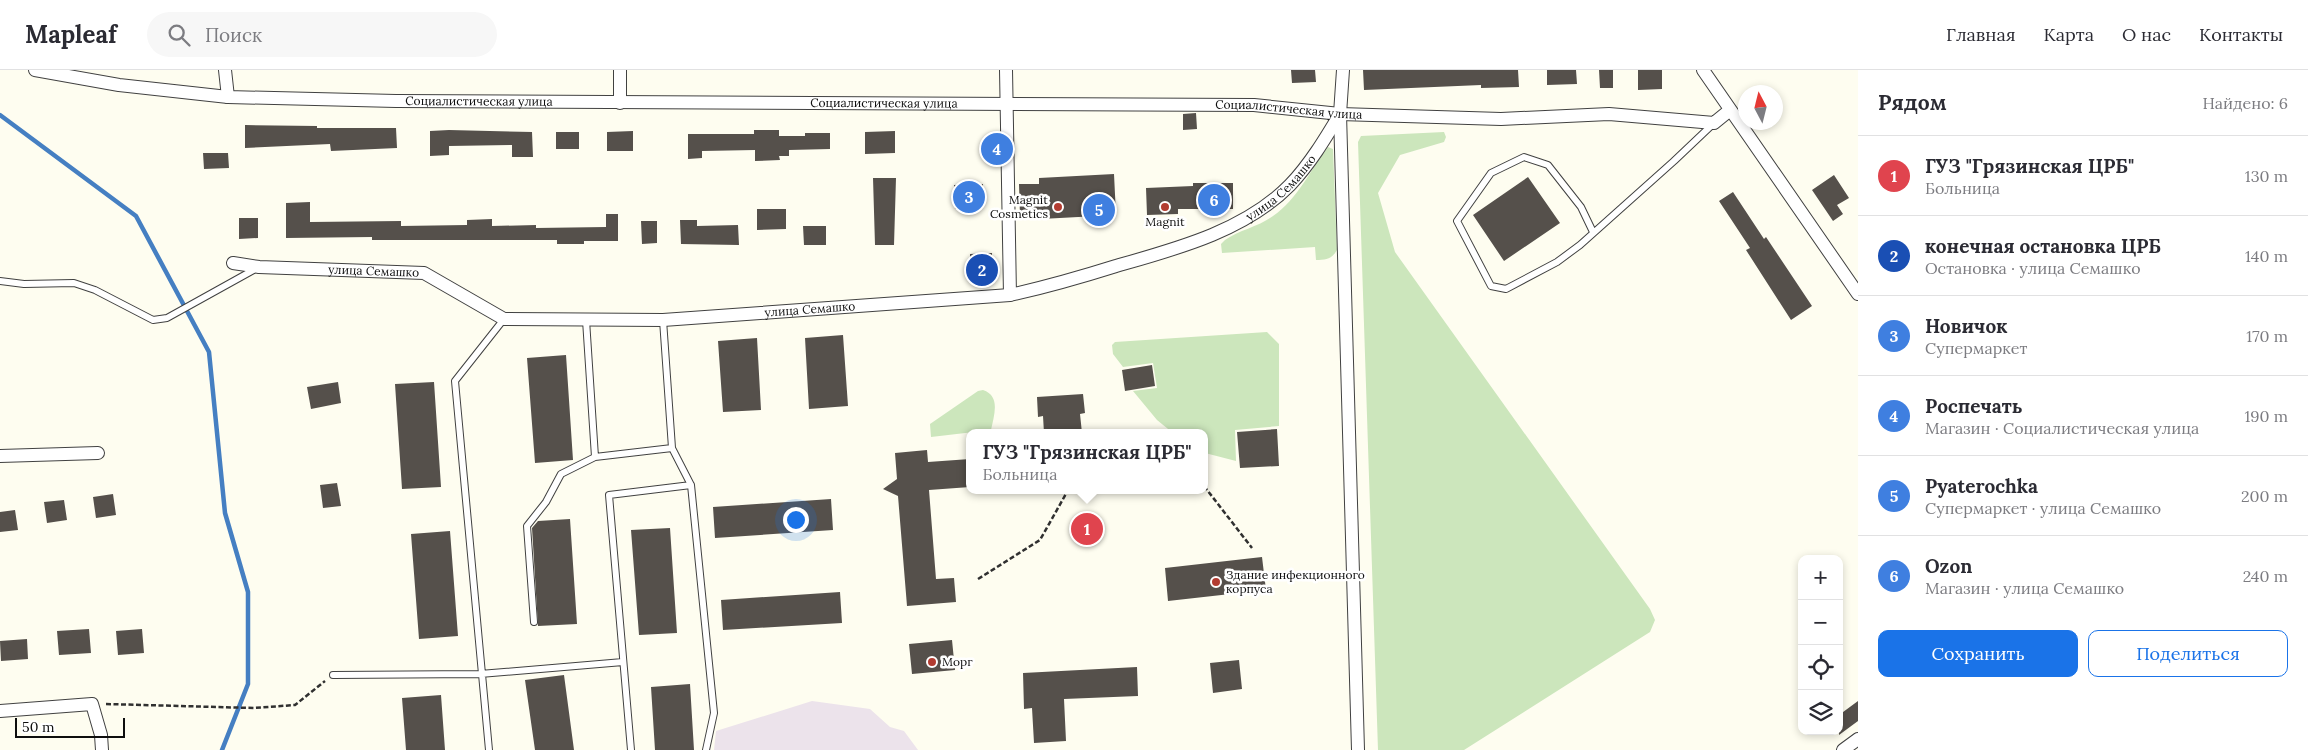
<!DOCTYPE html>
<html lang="ru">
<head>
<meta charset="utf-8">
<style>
  body { margin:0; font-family:Lora,serif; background:#f7f7f7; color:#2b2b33 }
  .controls { position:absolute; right:15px; bottom:15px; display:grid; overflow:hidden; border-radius:10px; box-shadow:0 2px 8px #0003 }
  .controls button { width:45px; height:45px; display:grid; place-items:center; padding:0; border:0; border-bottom:1px solid #e1e1e2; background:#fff; color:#2b2b33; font:25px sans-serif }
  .compass { position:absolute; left:1738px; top:15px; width:45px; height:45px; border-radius:50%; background:#fff; box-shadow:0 2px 8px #0003; rotate:353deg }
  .scale { position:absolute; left:15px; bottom:12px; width:110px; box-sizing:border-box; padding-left:5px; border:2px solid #0e0e0e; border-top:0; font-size:14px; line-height:18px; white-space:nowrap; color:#0e0e0e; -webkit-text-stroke:4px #fff; paint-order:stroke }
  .you { position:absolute; left:795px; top:449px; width:18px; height:18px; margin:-12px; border:4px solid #fff; border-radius:50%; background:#1a73e8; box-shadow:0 0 0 8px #1a73e833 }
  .badge { display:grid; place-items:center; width:32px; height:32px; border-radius:50%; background:#1a73e8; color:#fff; font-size:16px; font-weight:700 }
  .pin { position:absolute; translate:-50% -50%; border:2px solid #fff; box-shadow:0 1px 5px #0006 }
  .popup { position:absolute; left:966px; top:359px; width:242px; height:65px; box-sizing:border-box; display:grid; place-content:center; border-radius:10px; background:#fff; filter:drop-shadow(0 1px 4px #0005); font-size:16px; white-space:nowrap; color:#7c7c81 }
  .popup b { font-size:19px; color:#2b2b33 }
  .popup::after { content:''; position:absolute; left:50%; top:100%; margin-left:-10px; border:10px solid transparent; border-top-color:#fff }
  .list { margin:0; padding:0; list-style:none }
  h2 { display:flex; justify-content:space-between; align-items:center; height:65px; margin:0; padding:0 20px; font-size:21px }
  h2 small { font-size:16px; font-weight:400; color:#7c7c81 }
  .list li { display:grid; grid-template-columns:32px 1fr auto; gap:15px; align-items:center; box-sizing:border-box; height:80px; padding:0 20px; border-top:1px solid #e1e1e2 }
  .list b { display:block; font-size:19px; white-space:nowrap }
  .list p { margin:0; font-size:16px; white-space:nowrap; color:#7c7c81 }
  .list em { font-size:16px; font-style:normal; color:#7c7c81 }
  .actions { display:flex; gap:10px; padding:15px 20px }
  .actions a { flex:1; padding:11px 0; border:1px solid #1a73e8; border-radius:10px; text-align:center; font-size:18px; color:#1a73e8 }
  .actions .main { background:#1a73e8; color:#fff }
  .icon { flex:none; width:28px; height:28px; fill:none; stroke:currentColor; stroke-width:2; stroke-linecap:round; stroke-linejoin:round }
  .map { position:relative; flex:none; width:1858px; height:680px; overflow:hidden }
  header { display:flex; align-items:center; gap:30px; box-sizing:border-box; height:70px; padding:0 25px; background:#fff; border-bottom:1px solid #e1e1e2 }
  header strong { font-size:24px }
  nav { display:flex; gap:28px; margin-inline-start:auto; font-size:18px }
  .search { width:350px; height:45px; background:#f7f7f7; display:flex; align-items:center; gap:12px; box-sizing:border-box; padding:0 18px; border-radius:28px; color:#7c7c81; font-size:19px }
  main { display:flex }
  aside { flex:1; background:#fff }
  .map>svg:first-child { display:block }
  .industrial { fill:#ece3eb }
  .green { fill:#cce6bc }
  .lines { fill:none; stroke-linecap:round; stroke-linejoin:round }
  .stream { stroke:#457fc2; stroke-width:4.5 }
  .building { fill:#55504b }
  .service-casing { stroke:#414141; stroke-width:8 }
  .minor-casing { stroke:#414141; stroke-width:14 }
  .path { stroke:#303030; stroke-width:2.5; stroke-dasharray:5 2.5; stroke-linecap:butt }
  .service { stroke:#fff; stroke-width:6 }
  .minor { stroke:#fff; stroke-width:12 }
  .poi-dot { fill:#b23c31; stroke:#fff; stroke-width:2 }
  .labels { text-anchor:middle; stroke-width:5; stroke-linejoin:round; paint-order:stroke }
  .street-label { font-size:12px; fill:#0e0e0e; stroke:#fff }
  .poi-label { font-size:12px; fill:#0e0e0e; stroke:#fff; text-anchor:start }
</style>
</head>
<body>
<header>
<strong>Mapleaf</strong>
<div class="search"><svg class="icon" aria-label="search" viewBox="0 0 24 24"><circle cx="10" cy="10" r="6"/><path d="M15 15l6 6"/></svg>Поиск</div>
<nav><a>Главная</a><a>Карта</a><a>О нас</a><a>Контакты</a></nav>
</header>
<main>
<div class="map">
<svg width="1858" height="680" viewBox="0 0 1858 680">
  <rect width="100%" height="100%" fill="#fefdf0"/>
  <path class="industrial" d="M812 631 870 639 890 657 904 661 918 680H714L716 661Z"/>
  <path class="green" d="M1444 62 1446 67 1444 72 1400 85 1378 123 1395 182 1650 539 1655 550 1650 562 1464 680H1378L1358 72 1361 66Z
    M1328 77 1333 79 1337 180C1332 189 1326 190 1316 190L1315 177 1222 183 1221 174 1225 170C1239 160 1258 157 1273 146 1298 129 1310 100 1328 77Z
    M1267 262 1279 274V356L1235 360 1236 391 1205 383 1204 363H1173L1157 350 1133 321 1157 318 1153 293 1123 297 1113 284 1112 275 1115 272Z
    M983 320C1001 326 994 345 991 360L931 367 930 354 978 321Z"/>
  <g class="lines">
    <path class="stream" d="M0 45 136 146 209 282 225 443 248 522V614L222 680"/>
  </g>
  <path class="building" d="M1291 0H1315L1316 12 1292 13Z
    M1363 0H1518L1519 17 1481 18V15L1364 20Z
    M1547 0H1576L1577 14 1547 15Z
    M1599 0H1613V18H1600Z
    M1638 0H1662V19L1638 20Z
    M1196 43 1197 59 1183 60V44Z
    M245 55 317 56V58H396L397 78 331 81 330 74 245 78Z
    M449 60 532 62 533 87H512V75L449 76V85L430 86V61Z
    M754 60H779V66H805V63H830V79L789 80V86H779L780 90 755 91V80L702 81V88L688 89V64H754Z
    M633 61V81H607V62Z
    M895 61V83L865 84V62Z
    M556 62H579V79H556Z
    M203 83H228L229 98 204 99Z
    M1114 104 1116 145 1041 149V146L1020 147 1019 114H1039V108Z
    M1834 105 1849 128 1837 135 1843 144 1833 151 1812 120Z
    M1528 107 1560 153 1504 191 1473 145Z
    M873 108H896L894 175H875Z
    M1193 113H1233V139H1178V144L1147 145 1146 118 1193 116Z
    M983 114V138L955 139 954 115Z
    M1733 122 1764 169 1766 167 1812 236 1791 250 1746 180 1750 178 1719 131Z
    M310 132V152L401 151V156L467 155V150L492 149V156L536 155V158L606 157V144H618V171H584V174H557V170H372V167L286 168V133Z
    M757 139H786V159L757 160Z
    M239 148H258V168L239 169Z
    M680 150H697V156L738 155 739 175 681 174Z
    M641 151H657V173L642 174Z
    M803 156H826V175H804Z
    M992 183V206L971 207 970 184Z
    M843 265 848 336 809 339 805 268Z
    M757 268 761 340 723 342 718 271Z
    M566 285 573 390 535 393 527 288Z
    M1152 295 1155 316 1125 321 1122 300Z
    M338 312 341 333 311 339 307 317Z
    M434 312 441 417 402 419 395 314Z
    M1083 324 1085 343 1080 344 1082 363H1044L1043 346 1038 347 1037 327Z
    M1277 359 1279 396 1240 398 1237 362Z
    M927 380 928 392 970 389V417L929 420 936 509 954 508 956 532 907 536 898 426 883 419 897 409 895 383Z
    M337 413 341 436 323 438 320 415Z
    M113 424 116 445 96 448 93 427Z
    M831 429 833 460 715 468 713 437Z
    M64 430 67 450 47 453 44 432Z
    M15 440 18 460 0 462V442Z
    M570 449 577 554 538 556 532 458 538 451Z
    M670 458 677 563 639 565 631 460Z
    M450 461 458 566 419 569 411 464Z
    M1262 487 1266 520 1168 531 1165 498Z
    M840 522 842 553 723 560 721 530Z
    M89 559 91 583 59 585 57 561Z
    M142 559 144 583 118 585 116 561Z
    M27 569 28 589 1 591 0 571Z
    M952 570 955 600 912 604 909 574Z
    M1239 590 1242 619 1213 623 1210 593Z
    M1137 597 1138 626 1064 629 1066 671 1034 673 1032 638 1024 639 1023 603Z
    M564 605 574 680H535L525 610Z
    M690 614 694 680H655L651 617Z
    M441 625 445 680H406L402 628Z
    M1858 631V651L1839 665V645Z"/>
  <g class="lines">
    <g class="service-casing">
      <path id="service" d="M1593 162 1581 137 1548 95 1524 87 1491 103 1457 151 1491 216 1506 219 1557 192 1580 175 1674 91 1713 54
        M0 211 24 214 74 213 95 220 153 250 167 248 257 198
        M586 250 595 387 672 378
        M691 415 714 643 706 680
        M534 552 527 456 546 432 561 404 595 387
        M333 605 480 604 623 592
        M489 680 455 311 504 249
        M631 680 609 425 691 415 672 378 663 250"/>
    </g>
    <g class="minor-casing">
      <g id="minor">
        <path id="s1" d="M35 0 119 15 228 27 396 31 1254 35 1340 44 1501 49 1609 44 1714 53 1730 40"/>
        <path d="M225 0 228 27"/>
        <path d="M620 0V33"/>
        <path d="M1006 0 1010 225"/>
        <path d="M1343 0 1340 44 1358 680"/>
        <path d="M1703 0 1858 224"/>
        <path id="s2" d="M233 193 259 197 424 203 504 249 663 250 1010 225C1046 217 1081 207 1116 196 1176 179 1245 161 1290 115 1310 94 1325 69 1340 44"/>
        <path d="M0 386 98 383"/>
        <path d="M0 641 92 634 101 665 102 680"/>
        <path d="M1843 680 1858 669"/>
      </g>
    </g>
    <path class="path" d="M1204 416 1252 478
      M978 509 1040 470 1067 422
      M106 634 254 638 295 635 325 611"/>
    <use href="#service" class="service"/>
    <use href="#minor" class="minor"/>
  </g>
  <g class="poi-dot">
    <circle cx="1058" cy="137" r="5"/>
    <circle cx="1165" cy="137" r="5"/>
    <circle cx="1216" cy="512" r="5"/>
    <circle cx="932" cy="592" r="5"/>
  </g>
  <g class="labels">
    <g class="street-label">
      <text dy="4" stroke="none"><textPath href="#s1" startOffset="446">Социалистическая улица</textPath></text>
      <text dy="4" stroke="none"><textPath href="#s1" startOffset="851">Социалистическая улица</textPath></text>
      <text dy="4" stroke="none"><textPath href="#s1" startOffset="1256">Социалистическая улица</textPath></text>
      <text dy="4" stroke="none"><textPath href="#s2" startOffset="1086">улица Семашко</textPath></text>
      <text dy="4" stroke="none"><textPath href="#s2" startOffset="141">улица Семашко</textPath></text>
      <text dy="4" stroke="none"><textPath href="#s2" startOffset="590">улица Семашко</textPath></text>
    </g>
    <g class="poi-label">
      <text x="1048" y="134" text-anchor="end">Magnit<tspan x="1048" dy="14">Cosmetics</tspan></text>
      <text x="1165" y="156" text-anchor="middle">Magnit</text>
      <text x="1226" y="509">Здание инфекционного<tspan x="1226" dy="14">корпуса</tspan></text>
      <text x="942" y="596">Морг</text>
    </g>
  </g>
</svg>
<div class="controls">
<button>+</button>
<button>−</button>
<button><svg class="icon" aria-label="locate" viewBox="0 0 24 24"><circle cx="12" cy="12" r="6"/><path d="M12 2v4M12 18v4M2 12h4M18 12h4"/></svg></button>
<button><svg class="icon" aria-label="layers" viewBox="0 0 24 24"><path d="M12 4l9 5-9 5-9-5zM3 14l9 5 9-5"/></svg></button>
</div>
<svg class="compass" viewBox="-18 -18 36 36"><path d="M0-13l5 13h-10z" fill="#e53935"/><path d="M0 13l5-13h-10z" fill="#7c7c81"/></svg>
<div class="scale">50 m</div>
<div class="you"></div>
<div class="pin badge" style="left:1087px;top:459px;background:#e0444e">1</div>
<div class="popup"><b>ГУЗ &quot;Грязинская ЦРБ&quot;</b>Больница</div>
<div class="pin badge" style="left:982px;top:200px;background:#1a4fb4">2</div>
<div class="pin badge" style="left:969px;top:127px;background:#3f7fe0">3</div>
<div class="pin badge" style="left:997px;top:79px;background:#3f7fe0">4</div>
<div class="pin badge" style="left:1099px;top:140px;background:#3f7fe0">5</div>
<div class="pin badge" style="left:1214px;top:130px;background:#3f7fe0">6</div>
</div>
<aside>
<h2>Рядом<small>Найдено: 6</small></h2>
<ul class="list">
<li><span class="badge" style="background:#e0444e">1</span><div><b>ГУЗ &quot;Грязинская ЦРБ&quot;</b><p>Больница</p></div><em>130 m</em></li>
<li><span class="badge" style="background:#1a4fb4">2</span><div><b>конечная остановка ЦРБ</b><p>Остановка · улица Семашко</p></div><em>140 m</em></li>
<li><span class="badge" style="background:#3f7fe0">3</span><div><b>Новичок</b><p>Супермаркет</p></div><em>170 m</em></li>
<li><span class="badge" style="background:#3f7fe0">4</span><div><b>Роспечать</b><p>Магазин · Социалистическая улица</p></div><em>190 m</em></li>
<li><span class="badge" style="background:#3f7fe0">5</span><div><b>Pyaterochka</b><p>Супермаркет · улица Семашко</p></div><em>200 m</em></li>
<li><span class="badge" style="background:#3f7fe0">6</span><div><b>Ozon</b><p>Магазин · улица Семашко</p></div><em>240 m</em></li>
</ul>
<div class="actions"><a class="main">Сохранить</a><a>Поделиться</a></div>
</aside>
</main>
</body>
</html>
